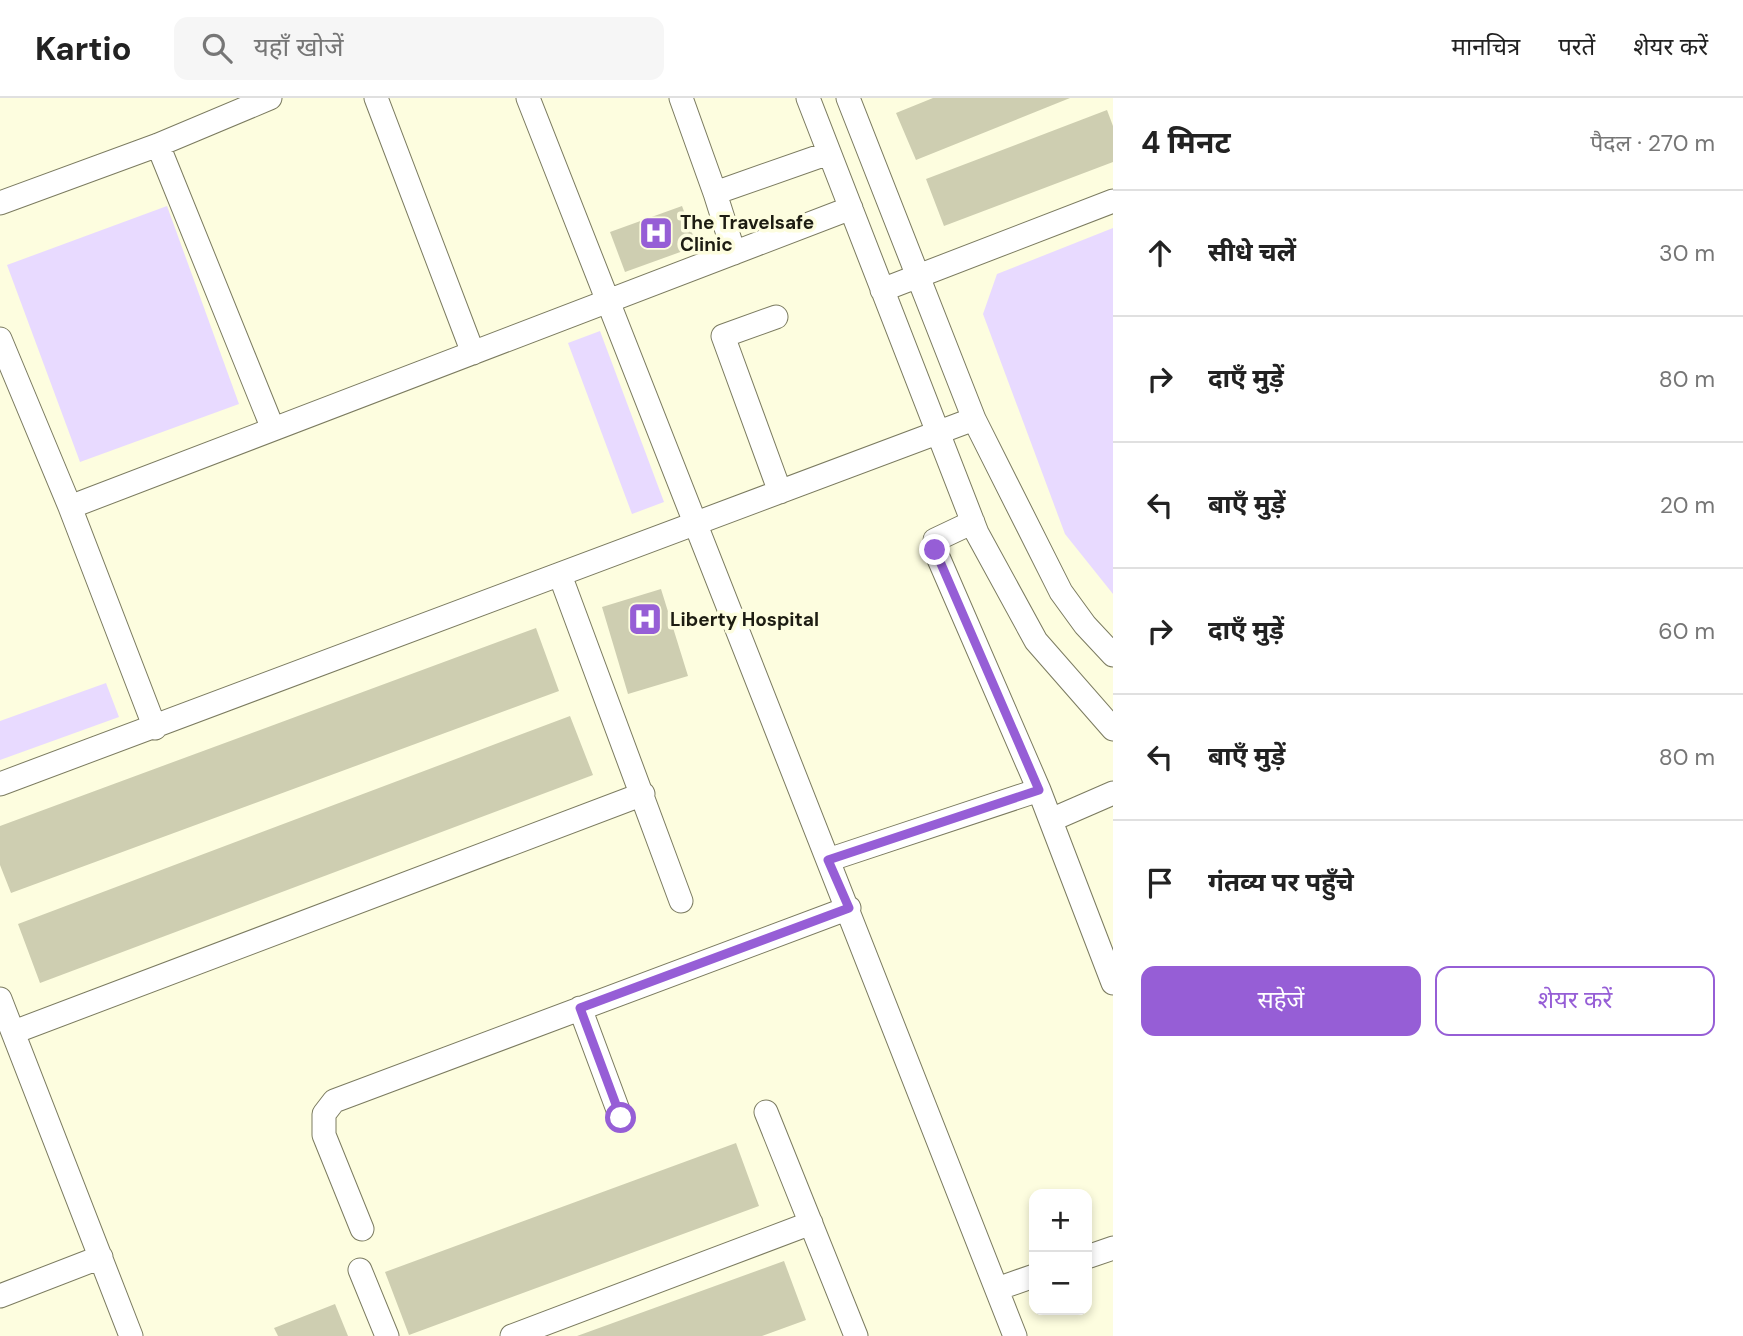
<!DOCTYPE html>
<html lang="hi">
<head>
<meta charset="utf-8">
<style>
  body { margin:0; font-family:"DM Sans","Noto Sans Devanagari",sans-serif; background:#f6f6f6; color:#222 }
  .controls { position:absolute; right:21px; bottom:21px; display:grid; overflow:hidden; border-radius:14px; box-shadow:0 4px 10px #0003 }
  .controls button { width:63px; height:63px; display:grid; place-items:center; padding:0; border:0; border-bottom:2px solid #e0e0e0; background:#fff; color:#222; font:35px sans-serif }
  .stop { position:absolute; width:21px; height:21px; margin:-16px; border:5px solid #965ed6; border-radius:50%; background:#fff }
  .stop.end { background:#965ed6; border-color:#fff; box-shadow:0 2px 7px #0008 }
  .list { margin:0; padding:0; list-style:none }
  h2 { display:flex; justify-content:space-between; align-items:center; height:91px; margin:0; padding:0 28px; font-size:30px }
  h2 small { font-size:23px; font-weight:400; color:#767676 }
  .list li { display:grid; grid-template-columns:46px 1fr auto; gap:21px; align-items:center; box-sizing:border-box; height:126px; padding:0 28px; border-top:2px solid #e0e0e0 }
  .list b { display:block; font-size:26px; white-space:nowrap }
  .list em { font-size:23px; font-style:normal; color:#767676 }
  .actions { display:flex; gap:14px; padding:21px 28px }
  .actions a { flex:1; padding:16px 0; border:2px solid #965ed6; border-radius:14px; text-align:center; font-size:24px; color:#965ed6 }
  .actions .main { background:#965ed6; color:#fff }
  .icon { flex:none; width:38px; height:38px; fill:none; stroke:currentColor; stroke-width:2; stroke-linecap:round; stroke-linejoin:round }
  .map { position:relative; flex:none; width:1113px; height:1238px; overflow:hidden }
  header { display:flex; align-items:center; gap:42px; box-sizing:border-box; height:98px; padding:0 35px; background:#fff; border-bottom:2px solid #e0e0e0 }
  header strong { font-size:33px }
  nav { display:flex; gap:38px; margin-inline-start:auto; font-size:24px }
  .search { width:490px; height:63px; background:#f6f6f6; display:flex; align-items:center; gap:18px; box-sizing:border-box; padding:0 24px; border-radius:14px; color:#767676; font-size:26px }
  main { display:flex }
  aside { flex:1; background:#fff }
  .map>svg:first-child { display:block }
  .green { fill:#e8daff }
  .building { fill:#ceceb1 }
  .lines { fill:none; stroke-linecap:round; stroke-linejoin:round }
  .minor-casing { stroke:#7b7b60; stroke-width:25 }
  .minor { stroke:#fff; stroke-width:23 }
  .route { stroke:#965ed6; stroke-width:9 }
  .labels { text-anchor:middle; stroke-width:7; stroke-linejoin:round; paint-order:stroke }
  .poi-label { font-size:19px; font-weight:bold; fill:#1d1c12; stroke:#fdfddf; text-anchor:start }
</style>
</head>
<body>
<header>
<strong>Kartio</strong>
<div class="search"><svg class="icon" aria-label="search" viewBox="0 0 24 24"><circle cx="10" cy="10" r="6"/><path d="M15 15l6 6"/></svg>यहाँ खोजें</div>
<nav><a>मानचित्र</a><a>परतें</a><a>शेयर करें</a></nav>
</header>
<main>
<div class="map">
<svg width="1113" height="1238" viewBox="0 0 1113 1238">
  <rect width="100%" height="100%" fill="#fdfddf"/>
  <path class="green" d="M167 108 239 306 80 364 7 167Z
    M1113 130V496L1065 436 983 216 997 176Z
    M600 233 664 404 632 416 568 245Z
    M106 585 119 619 0 662V623Z"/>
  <path class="building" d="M933 0H1070L916 62 896 15Z
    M1107 12 1113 28V64L944 128 926 81Z
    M682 108 697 148 625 174 610 134Z
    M661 491 688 578 628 596 602 509Z
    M536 530 559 593 11 795 0 767V728Z
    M570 618 593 677 40 885 18 826Z
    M736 1045 759 1108 409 1237 385 1174Z
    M784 1163 806 1222 762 1238H577Z
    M335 1206 348 1238H278L274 1230Z"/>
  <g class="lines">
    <g class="minor-casing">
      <path id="minor" d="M376 0 473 255
        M528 0 1015 1238
        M681 0 715 95 829 55
        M808 0 977 435 1036 543 1113 631
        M848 0 974 321 1061 494 1085 527 1113 557
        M158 47 273 331
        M715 95 734 155
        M0 105 158 47 270 0
        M882 192 1113 103
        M776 219 723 238 780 394
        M0 241 70 409 155 630
        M70 409 851 110
        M973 424 935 442V452L1039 692 1113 885
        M560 477 681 803
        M0 686 974 321
        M1051 722 1113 695
        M828 762 1039 692
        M0 901 131 1238
        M580 910 621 1020
        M14 934 643 696
        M766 1014 856 1238
        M362 1131 324 1037V1016L334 1003 849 810
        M1087 1159 1113 1150
        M360 1172 387 1238
        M997 1191 1034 1178
        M0 1198 101 1159
        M512 1238 811 1125"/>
    </g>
    <use href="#minor" class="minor"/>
  </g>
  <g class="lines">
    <path class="route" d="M621 1020 580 910 849 810 828 762 1039 692 935 452"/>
  </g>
  <defs>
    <g id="hospital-square" transform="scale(1.75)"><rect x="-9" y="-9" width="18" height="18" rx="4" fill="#965ed6" stroke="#fdfddf"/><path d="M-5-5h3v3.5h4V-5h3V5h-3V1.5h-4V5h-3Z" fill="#fff"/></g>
  </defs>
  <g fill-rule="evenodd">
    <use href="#hospital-square" x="656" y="135"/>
    <use href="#hospital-square" x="645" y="521"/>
  </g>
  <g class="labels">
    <g class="poi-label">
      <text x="680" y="131">The Travelsafe<tspan x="680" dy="22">Clinic</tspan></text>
      <text x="670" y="528">Liberty Hospital</text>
    </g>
  </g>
</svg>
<div class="controls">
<button>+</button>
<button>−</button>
</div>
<div class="stop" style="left:621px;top:1020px"></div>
<div class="stop end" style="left:935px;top:452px"></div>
</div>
<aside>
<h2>4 मिनट<small>पैदल · 270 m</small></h2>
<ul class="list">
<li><svg class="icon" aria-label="ahead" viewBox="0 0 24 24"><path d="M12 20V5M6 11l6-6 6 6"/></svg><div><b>सीधे चलें</b></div><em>30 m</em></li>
<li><svg class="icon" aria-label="right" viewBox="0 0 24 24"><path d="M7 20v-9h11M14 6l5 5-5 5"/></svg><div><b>दाएँ मुड़ें</b></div><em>80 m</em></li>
<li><svg class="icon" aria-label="left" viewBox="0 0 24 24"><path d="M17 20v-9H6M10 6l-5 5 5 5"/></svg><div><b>बाएँ मुड़ें</b></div><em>20 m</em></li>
<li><svg class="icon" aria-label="right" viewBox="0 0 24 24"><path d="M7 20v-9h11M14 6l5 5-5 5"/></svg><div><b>दाएँ मुड़ें</b></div><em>60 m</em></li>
<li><svg class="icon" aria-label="left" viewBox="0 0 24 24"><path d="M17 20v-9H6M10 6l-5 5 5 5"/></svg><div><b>बाएँ मुड़ें</b></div><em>80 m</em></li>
<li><svg class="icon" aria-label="arrive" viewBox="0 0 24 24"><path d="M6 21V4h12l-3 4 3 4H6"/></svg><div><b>गंतव्य पर पहुँचे</b></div></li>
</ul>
<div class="actions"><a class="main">सहेजें</a><a>शेयर करें</a></div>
</aside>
</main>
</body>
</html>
